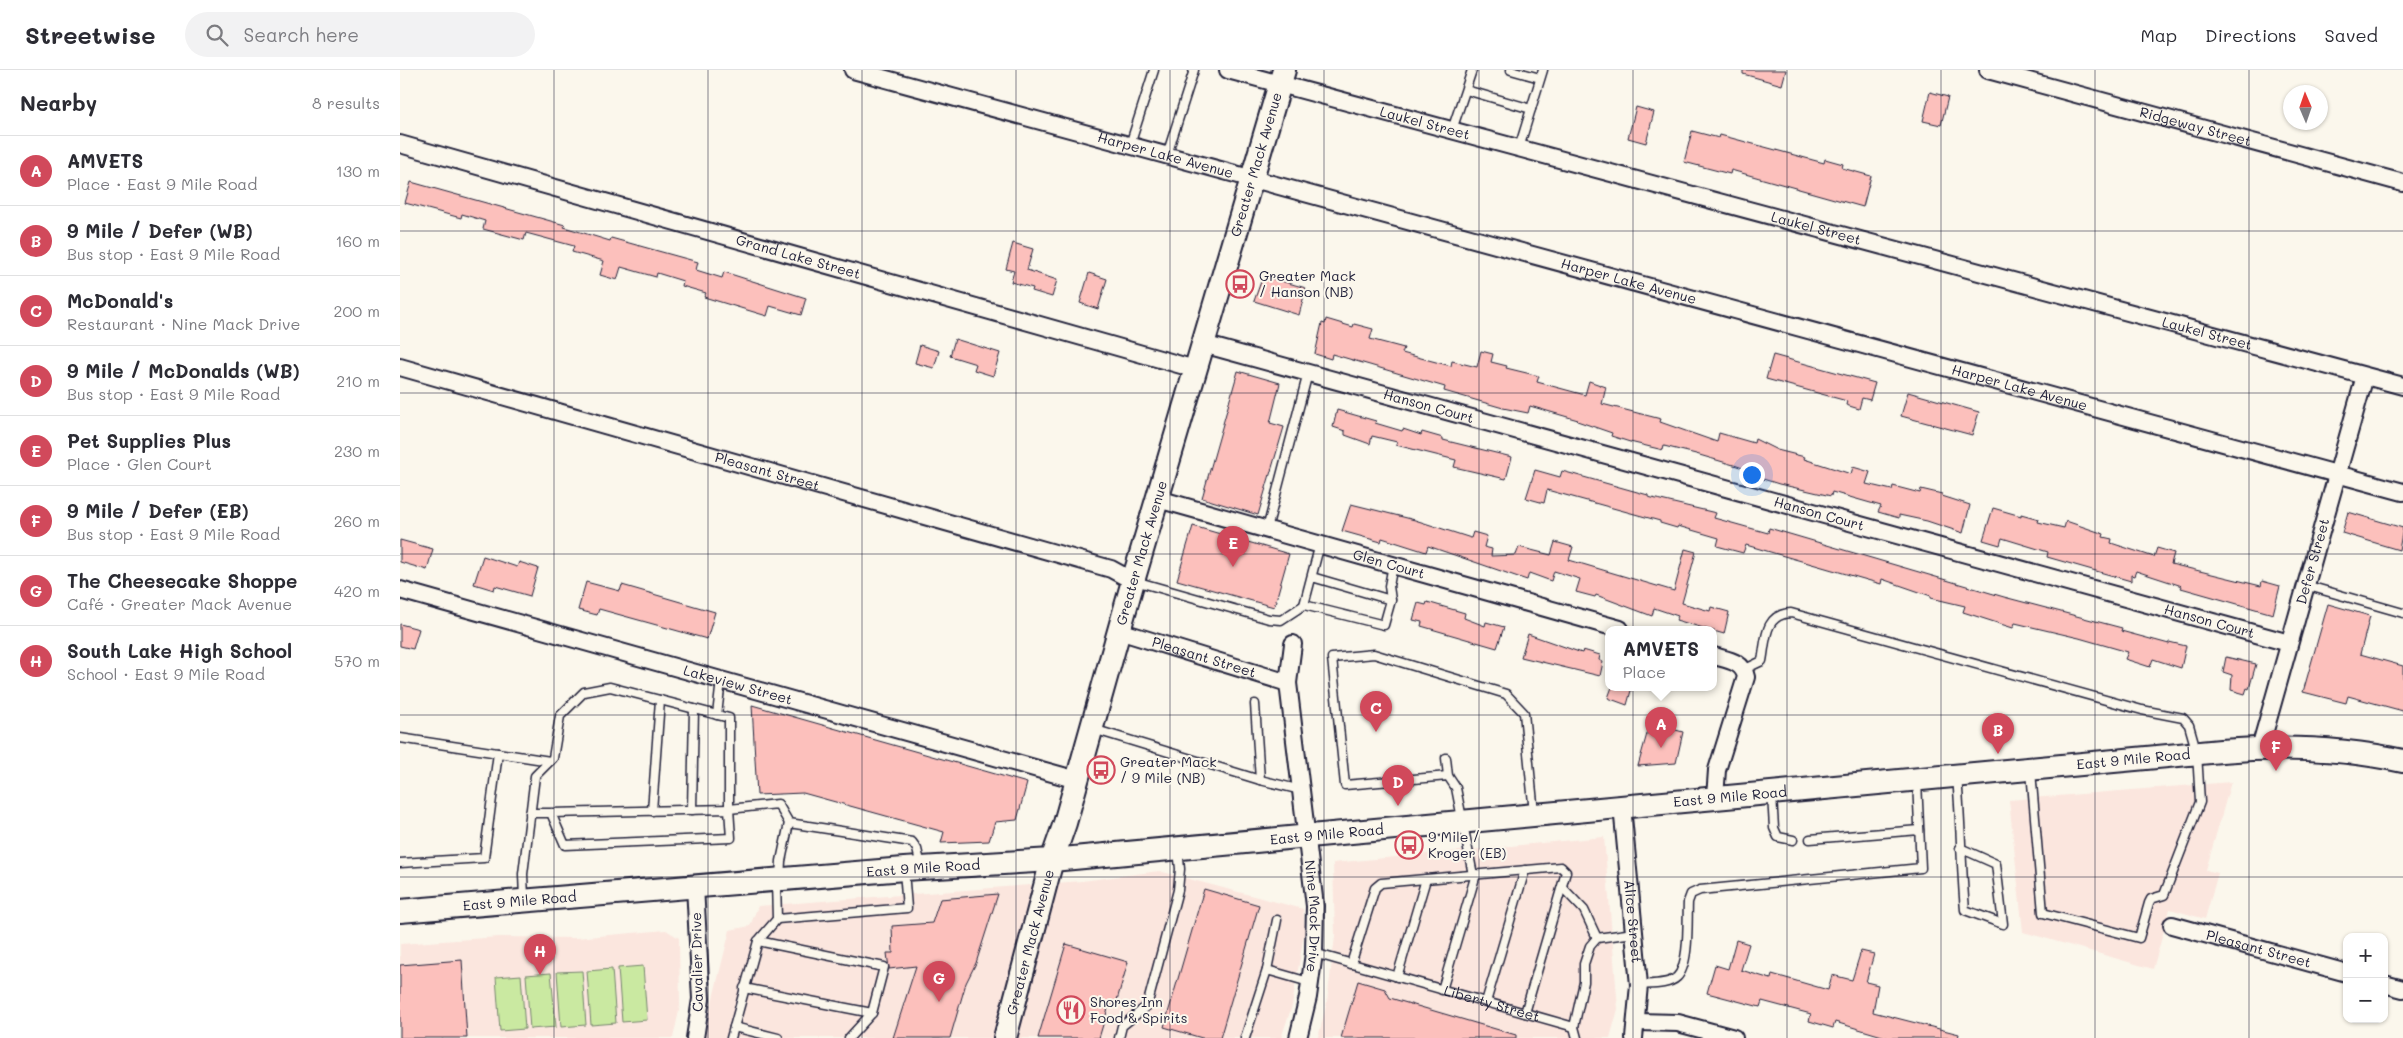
<!DOCTYPE html>
<html lang="en">
<head>
<meta charset="utf-8">
<style>
  body { margin:0; font-family:Mali,sans-serif; background:#f2f2f3; color:#2b2b33 }
  .controls { position:absolute; right:15px; bottom:15px; display:grid; overflow:hidden; border-radius:10px; box-shadow:0 1px 4px #0004 }
  .controls button { width:45px; height:45px; display:grid; place-items:center; padding:0; border:0; border-bottom:1px solid #e1e1e2; background:#fff; color:#2b2b33; font:25px sans-serif }
  .compass { position:absolute; left:1883px; top:15px; width:45px; height:45px; border-radius:50%; background:#fff; box-shadow:0 1px 4px #0004; rotate:358deg }
  .you { position:absolute; left:1351px; top:404px; width:18px; height:18px; margin:-12px; border:4px solid #fff; border-radius:50%; background:#1a73e8; box-shadow:0 0 0 8px #1a73e833 }
  .badge { display:grid; place-items:center; width:32px; height:32px; border-radius:50%; background:#d1495b; color:#fff; font-size:16px; font-weight:700 }
  .pin { position:absolute; translate:-50% -41px; filter:drop-shadow(0 1px 2px #0008) }
  .pin::after { content:''; position:absolute; top:26px; width:18px; height:15px; background:inherit; clip-path:polygon(0 0,100% 0,50% 100%) }
  .popup { position:absolute; left:1205px; top:556px; width:112px; height:65px; box-sizing:border-box; display:grid; place-content:center; border-radius:10px; background:#fff; filter:drop-shadow(0 1px 4px #0005); font-size:16px; white-space:nowrap; color:#7c7c81 }
  .popup b { font-size:19px; color:#2b2b33 }
  .popup::after { content:''; position:absolute; left:50%; top:100%; margin-left:-10px; border:10px solid transparent; border-top-color:#fff }
  .list { margin:0; padding:0; list-style:none }
  h2 { display:flex; justify-content:space-between; align-items:center; height:65px; margin:0; padding:0 20px; font-size:21px }
  h2 small { font-size:16px; font-weight:400; color:#7c7c81 }
  .list li { display:grid; grid-template-columns:32px 1fr auto; gap:15px; align-items:center; box-sizing:border-box; height:70px; padding:0 20px; border-top:1px solid #e1e1e2 }
  .list b { display:block; font-size:19px; white-space:nowrap }
  .list p { margin:0; font-size:16px; white-space:nowrap; color:#7c7c81 }
  .list em { font-size:16px; font-style:normal; color:#7c7c81 }
  .icon { flex:none; width:28px; height:28px; fill:none; stroke:currentColor; stroke-width:2; stroke-linecap:round; stroke-linejoin:round }
  .map { position:relative; flex:none; width:2003px; height:968px; overflow:hidden }
  header { display:flex; align-items:center; gap:30px; box-sizing:border-box; height:70px; padding:0 25px; background:#fff; border-bottom:1px solid #e1e1e2 }
  header strong { font-size:24px }
  nav { display:flex; gap:28px; margin-inline-start:auto; font-size:18px }
  .search { width:350px; height:45px; background:#f2f2f3; display:flex; align-items:center; gap:12px; box-sizing:border-box; padding:0 18px; border-radius:28px; color:#7c7c81; font-size:19px }
  main { display:flex }
  aside { flex:1; background:#fff }
  .map>svg:first-child { display:block }
  .built { fill:#fbe6de }
  .green { fill:#cae9a1; stroke:#76866e }
  .building { fill:#fcc0bc; stroke:#22223b }
  .lines { fill:none; stroke-linecap:round; stroke-linejoin:round }
  .lane-casing { stroke:#22223b; stroke-width:11 }
  .street-casing { stroke:#22223b; stroke-width:20 }
  .secondary-casing { stroke:#22223b; stroke-width:26 }
  .lane { stroke:#fbf7ec; stroke-width:8 }
  .street { stroke:#fbf7ec; stroke-width:16 }
  .secondary { stroke:#fbf7ec; stroke-width:22 }
  .grid { fill:none; stroke:#22223b; stroke-width:1; stroke-opacity:0.55 }
  .labels { text-anchor:middle; stroke-width:4; stroke-linejoin:round; paint-order:stroke }
  .street-label { font-size:14px; fill:#22223b; stroke:#fbf7ec }
  .poi-label { font-size:14px; fill:#22223b; stroke:#fbf7ec; text-anchor:start }
</style>
</head>
<body>
<header>
<strong>Streetwise</strong>
<div class="search"><svg class="icon" aria-label="search" viewBox="0 0 24 24"><circle cx="10" cy="10" r="6"/><path d="M15 15l6 6"/></svg>Search here</div>
<nav><a>Map</a><a>Directions</a><a>Saved</a></nav>
</header>
<main>
<aside>
<h2>Nearby<small>8 results</small></h2>
<ul class="list">
<li><span class="badge">A</span><div><b>AMVETS</b><p>Place · East 9 Mile Road</p></div><em>130 m</em></li>
<li><span class="badge">B</span><div><b>9 Mile / Defer (WB)</b><p>Bus stop · East 9 Mile Road</p></div><em>160 m</em></li>
<li><span class="badge">C</span><div><b>McDonald's</b><p>Restaurant · Nine Mack Drive</p></div><em>200 m</em></li>
<li><span class="badge">D</span><div><b>9 Mile / McDonalds (WB)</b><p>Bus stop · East 9 Mile Road</p></div><em>210 m</em></li>
<li><span class="badge">E</span><div><b>Pet Supplies Plus</b><p>Place · Glen Court</p></div><em>230 m</em></li>
<li><span class="badge">F</span><div><b>9 Mile / Defer (EB)</b><p>Bus stop · East 9 Mile Road</p></div><em>260 m</em></li>
<li><span class="badge">G</span><div><b>The Cheesecake Shoppe</b><p>Café · Greater Mack Avenue</p></div><em>420 m</em></li>
<li><span class="badge">H</span><div><b>South Lake High School</b><p>School · East 9 Mile Road</p></div><em>570 m</em></li>
</ul>
</aside>
<div class="map">
<svg width="2003" height="968" viewBox="0 0 2003 968">
  <rect width="100%" height="100%" fill="#fbf7ec"/>
  <filter id="ink" filterUnits="userSpaceOnUse"><feTurbulence type="fractalNoise" baseFrequency=".02" numOctaves="2"/><feDisplacementMap in="SourceGraphic" scale="10" xChannelSelector="R" yChannelSelector="G"/><feConvolveMatrix kernelMatrix="1 2 1 2 8 2 1 2 1" color-interpolation-filters="sRGB"/></filter>
  <g filter="url(#ink)">
    <path class="built" d="M1831 712 1806 800 1818 803 1805 849 1770 839 1753 899 1623 862 1609 730Z
      M1204 767 1218 939 1210 968H918L927 932 935 866 933 793Z
      M759 801 903 839 905 858 892 936 881 968H303L330 860 350 856 358 836 682 811Z
      M266 860 279 868 280 936 273 968H0V874L99 867 176 868Z"/>
    <path class="green" d="M243 896 247 950 222 952 218 898Z
      M212 899 216 953 191 955 187 901Z
      M182 901 186 955 161 957 157 902Z
      M151 903 156 957 130 959 126 905Z
      M121 905 125 959 100 961 96 907Z"/>
    <path class="building" d="M1343 0H1386L1382 15 1343 4Z
      M1530 22 1548 27 1541 55 1523 51Z
      M1236 37 1254 42 1246 73 1228 68Z
      M1292 61 1319 68 1320 65 1424 93 1425 89 1443 94 1442 98 1471 106 1463 137 1331 100 1330 104 1284 92Z
      M11 112 165 155 164 157 210 171 211 168 298 192 296 200 322 208 324 202 406 228 401 245 370 236 367 246 304 227 306 223 282 216 283 211 257 203 256 207 221 197 217 210 200 205 204 191 172 182 174 176 126 163 124 170 83 159 85 151 62 144 61 148 5 133Z
      M613 173 633 179 627 200 657 210 652 227 632 221 633 218 611 212 614 201 606 199Z
      M689 203 707 209 698 239 680 233Z
      M863 206 906 218 899 245 854 231Z
      M926 249 953 257 954 254 973 259 970 269 1004 278 1002 283 1051 296 1052 291 1077 297 1081 281 1093 284 1091 292 1107 296 1106 298 1139 306 1137 312 1185 325 1189 311 1206 317 1202 334 1261 349 1260 352 1317 372 1319 363 1354 373 1355 369 1377 380 1405 387 1404 389 1451 404 1453 397 1470 402 1466 414 1492 420 1493 416 1520 423 1521 419 1542 424V426L1570 435 1563 463 1527 451 1499 445V448L1478 442 1481 436 1432 422 1431 426 1379 414 1347 404 1348 400 1337 396 1296 384 1264 376 1263 380 1230 372 1211 366 1212 363 1177 351 1178 350 1130 336 1128 343 1103 338 1044 321 1045 317 932 284 931 289 915 284 922 253 925 254Z
      M555 269 600 283 593 306 574 300 576 294 550 286Z
      M520 275 539 281 534 298 515 293Z
      M1373 285 1475 313 1470 330 1462 328 1459 339 1446 335 1447 331 1366 309Z
      M838 301 880 313 870 353 884 357 858 445 802 428Z
      M1508 322 1579 342 1572 365 1501 346Z
      M937 340 976 351 975 353 1002 361 1003 359 1021 365 1022 362 1043 368V370L1112 387 1106 409 1054 397 1056 390 996 375 997 372 972 366 970 374 945 365V361L933 357Z
      M1135 400 1160 407 1162 401 1248 425V427L1316 443 1314 448 1368 463 1369 458 1604 527 1722 558 1721 561 1769 574V572L1786 576 1781 598 1753 589 1750 597 1725 589 1728 582 1679 568 1615 553 1613 558 1563 542 1565 536 1531 528V526L1482 509 1481 514 1346 475 1343 483 1317 476 1319 468 1278 456 1277 458 1260 453V451L1147 420 1144 433 1126 428Z
      M951 434 1015 450 1071 468 1073 462 1087 466 1084 477 1092 479 1091 486 1116 485 1119 477 1151 485 1155 472 1173 477 1169 490 1274 521 1285 479 1296 482 1282 533 1310 541 1311 537 1329 542 1324 564 1276 550 1278 546 1254 538 1252 546 1196 525 1195 527 1176 522 1180 509 1154 501 1151 511 1129 503 1127 510 1028 476 1026 482 982 468 981 472 942 461Z
      M1593 438 1621 446V444L1639 449 1638 452 1664 458 1666 451 1704 464 1703 467 1712 469 1711 473 1754 487 1757 478 1774 483 1771 494 1861 516 1862 511 1880 516 1873 544 1781 518 1782 516 1736 501 1734 506 1731 505V511L1647 487 1648 482 1602 468 1600 475 1583 470Z
      M1948 442 2003 458 1999 480 1942 463Z
      M793 456 889 484 874 537 777 510Z
      M0 470 33 479 27 500 0 492Z
      M83 486 117 497 119 492 138 498 130 526 95 516 94 520 74 514Z
      M186 512 220 521 222 515 315 542 307 569 199 539 197 545 178 540Z
      M1027 532 1065 543 1064 548 1085 556 1086 552 1104 557 1097 578 1021 556 1022 552 1013 550 1018 533 1026 535Z
      M1928 534 1970 546 1960 584 2003 596V641L1948 626 1946 633 1903 622Z
      M0 554 19 559 13 579 0 576Z
      M1128 564 1182 583 1183 580 1200 585 1199 590 1203 592 1200 606 1121 587Z
      M1826 587 1856 594 1849 619 1847 618 1845 624 1831 620 1832 605 1823 602Z
      M1212 617H1232L1227 635 1208 628Z
      M352 635 627 713 617 750 595 752 589 771 541 773 544 762 403 723 357 725Z
      M1250 653 1283 662 1276 693 1238 696Z
      M804 819 859 835 820 968H802L764 957Z
      M598 824 576 893 566 913 550 968H493L516 896 489 899 487 883H493L492 856 532 853 540 829Z
      M1336 870 1349 874 1341 900 1371 909 1372 904 1428 920 1432 905 1452 910 1461 881 1474 884 1466 912 1478 915 1473 942 1559 964 1558 968H1489L1435 952 1433 958 1409 951 1411 944 1362 931 1360 937 1307 923 1315 895 1328 899Z
      M666 874 728 892 715 937 709 935 699 968H638Z
      M62 890 67 968H0V895Z
      M958 911 985 919 990 928 1116 965V968H941Z"/>
    <g class="lines">
      <g class="lane-casing">
        <g id="lane">
          <path d="M1111 0 1140 8"/>
          <path d="M1066 20 1131 39"/>
          <path d="M1052 60 1072 0"/>
          <path d="M730 75 754 0"/>
          <path d="M1119 78 1143 0"/>
          <path d="M767 85 794 0"/>
          <path d="M867 459 908 303"/>
          <path d="M912 507 991 530"/>
          <path d="M735 511 869 549 881 550 904 535 984 555 991 530 989 516 993 495"/>
          <path d="M1905 515 2003 543"/>
          <path d="M904 535 920 474"/>
          <path d="M1345 599 1362 591C1366 570 1364 544 1391 543L1742 640 1783 648 1789 655 1797 683 1800 732 1764 825 1751 829 1749 833 1739 868 1643 843 1631 701"/>
          <path d="M855 634 860 710"/>
          <path d="M317 645 321 610"/>
          <path d="M693 659 860 710 901 720"/>
          <path d="M0 668 150 691"/>
          <path d="M1046 688 1048 706"/>
          <path d="M1557 707C1561 751 1561 795 1565 840L1603 854 1596 794 1560 778"/>
          <path d="M1372 725 1374 758 1378 767 1393 770"/>
          <path d="M292 740 294 639"/>
          <path d="M252 741 260 630"/>
          <path d="M130 743H151L329 739 331 768 165 775 151 743"/>
          <path d="M1410 769 1519 760"/>
          <path d="M0 793 84 788 98 683"/>
          <path d="M1073 805 1056 718 1048 706 945 715 932 588 974 584 1106 624 1124 643 1134 743"/>
          <path d="M380 808 381 791 389 753"/>
          <path d="M1162 817 1184 840 1197 868"/>
          <path d="M124 828 123 804 135 706 153 688 160 646 184 622 210 617 329 648V739L378 734 389 753 512 772 517 779 521 796"/>
          <path d="M377 849 507 838 504 801"/>
          <path d="M358 871 484 897 472 943 449 968"/>
          <path id="s1" d="M914 883 1174 957"/>
          <path d="M951 894 975 818 981 813 1161 797 1166 802 1125 943"/>
          <path d="M867 900 877 850"/>
          <path d="M997 907 1026 809"/>
          <path d="M1239 915C1250 914 1269 915 1277 907 1290 894 1287 850 1288 832L1291 824 1300 820 1521 798 1517 711"/>
          <path d="M344 918 472 943"/>
          <path d="M1042 920 1076 804"/>
          <path d="M1086 932 1125 800"/>
          <path d="M334 957 378 968"/>
          <path d="M331 968 358 871 377 849 376 811"/>
          <path d="M719 968 722 956 747 936 778 820 780 799 778 779"/>
          <path d="M845 968 867 900 909 912"/>
          <path d="M1177 968 1174 957 1184 912V894L1190 876 1197 868 1234 863"/>
        </g>
      </g>
      <g class="street-casing">
        <g id="street">
          <path id="s2" d="M453 0 2003 422"/>
          <path id="s3" d="M828 0 2003 316"/>
          <path id="s4" d="M1588 0 2003 113"/>
          <path id="s5" d="M0 74 795 299"/>
          <path id="s6" d="M803 274 1889 573"/>
          <path id="s7" d="M0 297 711 499 733 511"/>
          <path id="s8" d="M758 429 1220 559"/>
          <path id="s9" d="M0 520 677 710"/>
          <path id="s10" d="M719 561 888 613"/>
          <path id="s11" d="M893 574 888 613 915 836 914 883 908 927 898 968"/>
          <path d="M1314 586C1327 590 1343 591 1346 607L1317 700 1315 728"/>
          <path id="s12" d="M1860 678 1965 306"/>
          <path id="s13" d="M1222 736 1239 915 1234 968"/>
          <path id="s14" d="M1772 855 1947 903"/>
          <path d="M1984 914 2003 919"/>
          <path d="M1237 952 1278 953 1334 968"/>
          <path d="M295 968 301 929 295 816"/>
        </g>
      </g>
      <g class="secondary-casing">
        <g id="secondary">
          <path id="s15" d="M0 841 504 799 652 790 1821 681C1882 676 1944 678 2003 691"/>
          <path id="s16" d="M605 968 652 790 665 753 733 511 884 0"/>
        </g>
      </g>
      <use href="#lane" class="lane"/>
      <use href="#street" class="street"/>
      <use href="#secondary" class="secondary"/>
    </g>
  </g>
  <path class="grid" d="M154 0V968M308 0V968M462 0V968M616 0V968M770 0V968M924 0V968M1079 0V968M1233 0V968M1387 0V968M1541 0V968M1695 0V968M1849 0V968M0 161H2003M0 323H2003M0 484H2003M0 645H2003M0 807H2003"/>
  <defs>
    <g id="bus-ring" transform="scale(1.4375)"><circle r="9.5" fill="#fbf7ec" stroke="#d1495b" stroke-width="1.5"/><path d="M-5-6H5V4H4V6H2V4H-2V6H-4V4H-5ZM-3.5-4V0h7V-4ZM-3.5 1.2v1.5H-2V1.2ZM2 1.2v1.5H3.5V1.2Z" fill="#d1495b"/></g>
    <g id="restaurant-ring" transform="scale(1.4375)"><circle r="9.5" fill="#fbf7ec" stroke="#d1495b" stroke-width="1.5"/><path d="M-5-6h1v4h1v-4h1v4h1v-4h1v5L-1.5 .5V6h-2V.5L-5-1ZM5-6V6H3V1.5H1.5Q1.5-4 5-6Z" fill="#d1495b"/></g>
  </defs>
  <g fill-rule="evenodd">
    <use href="#bus-ring" x="840" y="214"/>
    <use href="#bus-ring" x="701" y="700"/>
    <use href="#bus-ring" x="1009" y="775"/>
    <use href="#restaurant-ring" x="671" y="940"/>
  </g>
  <g class="labels">
    <g class="street-label">
      <text dy="5" stroke="none"><textPath href="#s3" startOffset="204">Laukel Street</textPath></text>
      <text dy="5" stroke="none"><textPath href="#s4" startOffset="215">Ridgeway Street</textPath></text>
      <text dy="5" stroke="none"><textPath href="#s2" startOffset="324">Harper Lake Avenue</textPath></text>
      <text dy="5" stroke="none"><textPath href="#s16" startOffset="909">Greater Mack Avenue</textPath></text>
      <text dy="5" stroke="none"><textPath href="#s3" startOffset="609">Laukel Street</textPath></text>
      <text dy="5" stroke="none"><textPath href="#s5" startOffset="414">Grand Lake Street</textPath></text>
      <text dy="5" stroke="none"><textPath href="#s2" startOffset="804">Harper Lake Avenue</textPath></text>
      <text dy="5" stroke="none"><textPath href="#s3" startOffset="1014">Laukel Street</textPath></text>
      <text dy="5" stroke="none"><textPath href="#s2" startOffset="1209">Harper Lake Avenue</textPath></text>
      <text dy="5" stroke="none"><textPath href="#s6" startOffset="234">Hanson Court</textPath></text>
      <text dy="5" stroke="none"><textPath href="#s7" startOffset="382">Pleasant Street</textPath></text>
      <text dy="5" stroke="none"><textPath href="#s6" startOffset="639">Hanson Court</textPath></text>
      <text dy="5" stroke="none"><textPath href="#s16" startOffset="504">Greater Mack Avenue</textPath></text>
      <text dy="5" stroke="none"><textPath href="#s12" startOffset="194">Defer Street</textPath></text>
      <text dy="5" stroke="none"><textPath href="#s8" startOffset="240">Glen Court</textPath></text>
      <text dy="5" stroke="none"><textPath href="#s6" startOffset="1044">Hanson Court</textPath></text>
      <text dy="5" stroke="none"><textPath href="#s10" startOffset="89">Pleasant Street</textPath></text>
      <text dy="5" stroke="none"><textPath href="#s9" startOffset="351">Lakeview Street</textPath></text>
      <text dy="5" stroke="none"><textPath href="#s15" startOffset="1740">East 9 Mile Road</textPath></text>
      <text dy="5" stroke="none"><textPath href="#s15" startOffset="1335">East 9 Mile Road</textPath></text>
      <text dy="5" stroke="none"><textPath href="#s15" startOffset="930">East 9 Mile Road</textPath></text>
      <text dy="5" stroke="none"><textPath href="#s15" startOffset="525">East 9 Mile Road</textPath></text>
      <text dy="5" stroke="none"><textPath href="#s15" startOffset="120">East 9 Mile Road</textPath></text>
      <text dy="5" stroke="none"><textPath href="#s11" startOffset="274">Nine Mack Drive</textPath></text>
      <text dy="5" stroke="none"><textPath href="#s13" startOffset="116">Alice Street</textPath></text>
      <text dy="5" stroke="none"><textPath href="#s16" startOffset="99">Greater Mack Avenue</textPath></text>
      <text dy="5" stroke="none"><textPath href="#s14" startOffset="90">Pleasant Street</textPath></text>
      <text transform="translate(297 892) rotate(-91)" y="5">Cavalier Drive</text>
      <text dy="5" stroke="none"><textPath href="#s1" startOffset="185">Liberty Street</textPath></text>
    </g>
    <g class="poi-label">
      <text x="859" y="211">Greater Mack<tspan x="859" dy="16">/ Hanson (NB)</tspan></text>
      <text x="720" y="697">Greater Mack<tspan x="720" dy="16">/ 9 Mile (NB)</tspan></text>
      <text x="1028" y="772">9 Mile /<tspan x="1028" dy="16">Kroger (EB)</tspan></text>
      <text x="690" y="937">Shores Inn<tspan x="690" dy="16">Food &amp; Spirits</tspan></text>
    </g>
  </g>
</svg>
<div class="controls">
<button>+</button>
<button>−</button>
</div>
<svg class="compass" viewBox="-18 -18 36 36"><path d="M0-13l5 13h-10z" fill="#e53935"/><path d="M0 13l5-13h-10z" fill="#7c7c81"/></svg>
<div class="you"></div>
<div class="pin badge" style="left:1261px;top:678px">A</div>
<div class="popup"><b>AMVETS</b>Place</div>
<div class="pin badge" style="left:1598px;top:684px">B</div>
<div class="pin badge" style="left:976px;top:662px">C</div>
<div class="pin badge" style="left:998px;top:736px">D</div>
<div class="pin badge" style="left:833px;top:497px">E</div>
<div class="pin badge" style="left:1876px;top:701px">F</div>
<div class="pin badge" style="left:539px;top:932px">G</div>
<div class="pin badge" style="left:140px;top:905px">H</div>
</div>
</main>
</body>
</html>
